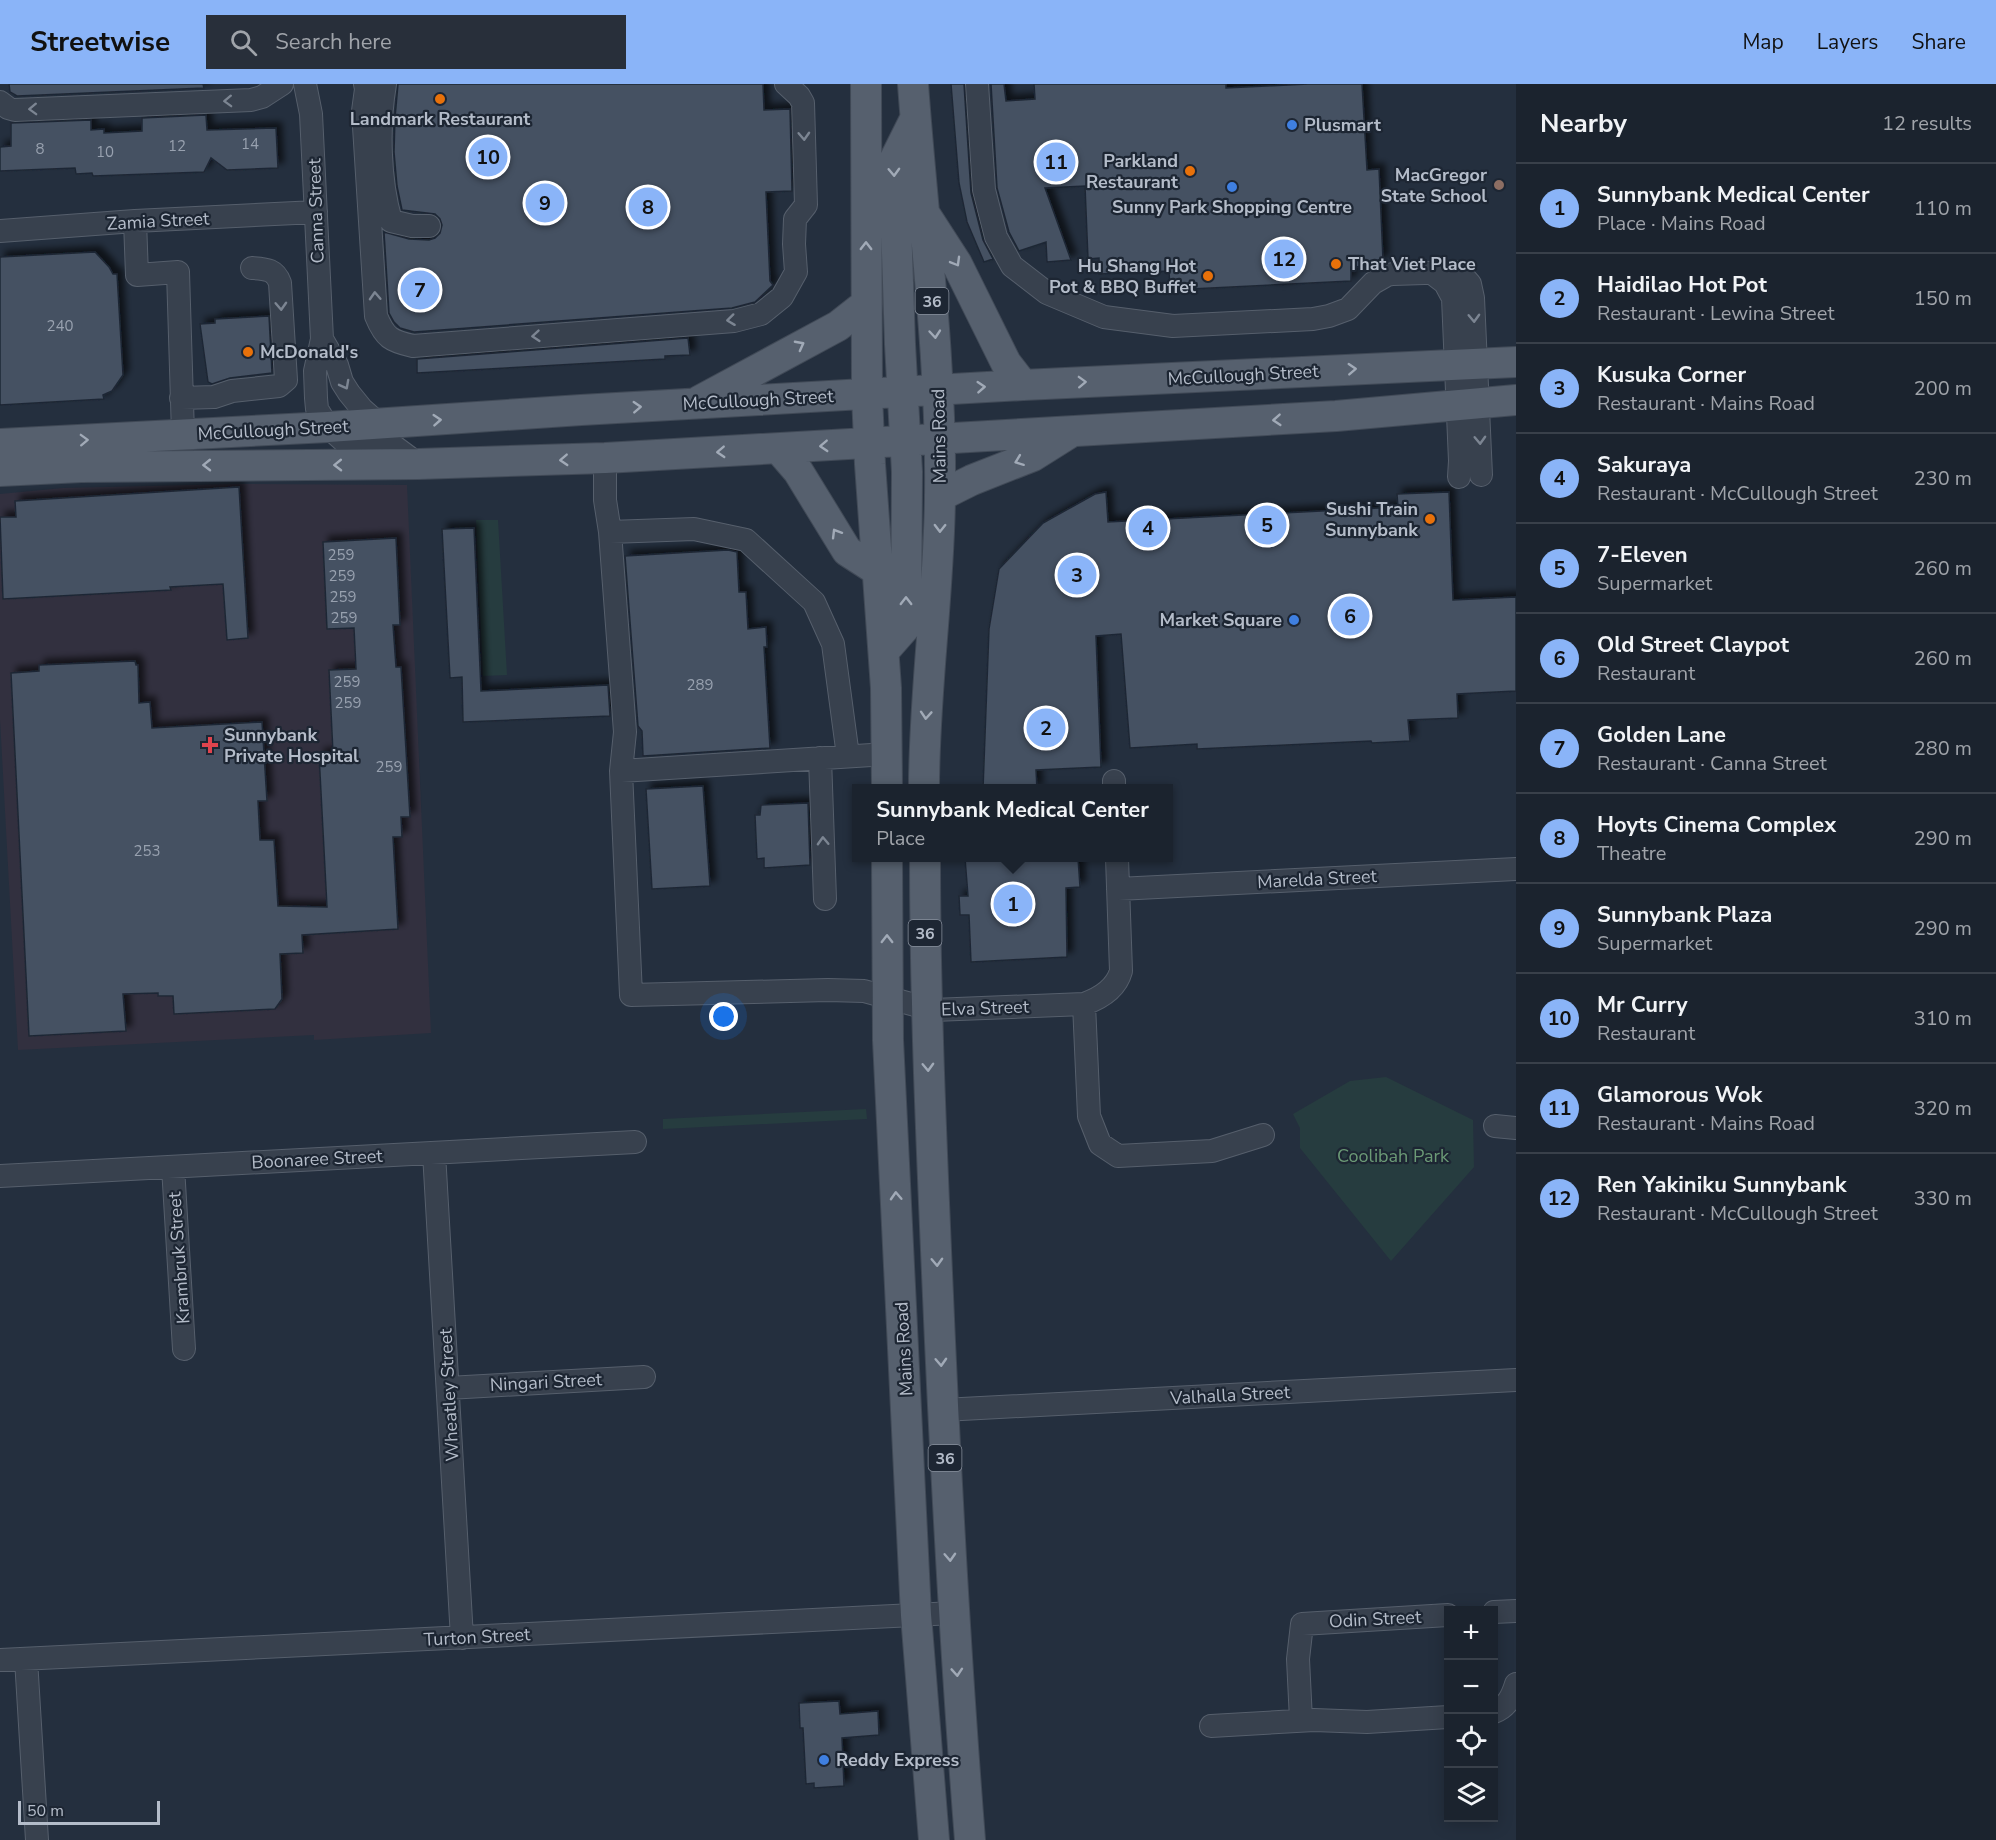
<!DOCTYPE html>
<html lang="en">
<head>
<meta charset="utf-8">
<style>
  body { margin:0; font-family:"Nunito Sans",sans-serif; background:#282f3a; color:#f1f3f6 }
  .controls { position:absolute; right:18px; bottom:18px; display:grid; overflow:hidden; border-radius:0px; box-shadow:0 3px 15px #0003 }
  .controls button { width:54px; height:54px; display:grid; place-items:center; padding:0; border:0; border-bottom:2px solid #39404a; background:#1b232e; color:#f1f3f6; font:30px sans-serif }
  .scale { position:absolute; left:18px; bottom:15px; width:142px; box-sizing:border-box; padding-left:6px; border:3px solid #b4bcc9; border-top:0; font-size:16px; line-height:21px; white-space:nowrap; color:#b4bcc9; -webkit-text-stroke:4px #1d2633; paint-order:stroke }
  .you { position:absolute; left:724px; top:933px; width:21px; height:21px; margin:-15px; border:4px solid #fff; border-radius:50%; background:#1a73e8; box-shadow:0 0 0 9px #1a73e833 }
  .badge { display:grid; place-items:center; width:39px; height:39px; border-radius:50%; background:#8ab4f8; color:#111; font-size:20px; font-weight:700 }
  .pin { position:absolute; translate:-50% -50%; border:3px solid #fff; box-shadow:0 2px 6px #0006 }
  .popup { position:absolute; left:852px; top:700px; width:321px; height:78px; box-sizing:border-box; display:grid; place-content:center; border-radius:0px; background:#1b232e; filter:drop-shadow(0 2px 4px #0005); font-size:20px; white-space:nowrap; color:#a0a4aa }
  .popup b { font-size:22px; color:#f1f3f6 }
  .popup::after { content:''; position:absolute; left:50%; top:100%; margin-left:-12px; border:12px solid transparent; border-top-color:#1b232e }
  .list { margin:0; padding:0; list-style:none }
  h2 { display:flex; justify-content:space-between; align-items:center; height:78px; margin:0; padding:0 24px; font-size:26px }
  h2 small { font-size:20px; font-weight:400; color:#a0a4aa }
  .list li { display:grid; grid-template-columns:39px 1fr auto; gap:18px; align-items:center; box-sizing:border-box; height:90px; padding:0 24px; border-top:2px solid #39404a }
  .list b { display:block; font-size:22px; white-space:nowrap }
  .list p { margin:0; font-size:20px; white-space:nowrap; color:#a0a4aa }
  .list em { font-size:20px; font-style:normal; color:#a0a4aa }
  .icon { flex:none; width:33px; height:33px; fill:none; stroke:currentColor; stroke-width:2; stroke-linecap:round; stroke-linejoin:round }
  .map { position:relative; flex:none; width:1516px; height:1756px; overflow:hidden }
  header { display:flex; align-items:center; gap:36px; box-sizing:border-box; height:84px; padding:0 30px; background:#8ab4f8; color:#111 }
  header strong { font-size:28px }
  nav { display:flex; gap:33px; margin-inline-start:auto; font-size:21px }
  .search { width:420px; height:54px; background:#282f3a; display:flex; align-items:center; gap:15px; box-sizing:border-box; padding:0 21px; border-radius:0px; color:#a0a4aa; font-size:22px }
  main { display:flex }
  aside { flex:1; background:#1b232e }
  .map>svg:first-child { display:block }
  .medical { fill:#32303f }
  .green { fill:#263c3f }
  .building { fill:#455162; stroke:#1f2835; stroke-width:1.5; filter:url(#shadow) }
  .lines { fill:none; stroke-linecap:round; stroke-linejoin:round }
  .minor-casing { stroke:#565f6c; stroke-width:24 }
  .major-casing { stroke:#414a57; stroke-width:32 }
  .minor { stroke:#38414e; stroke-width:22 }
  .major { stroke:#56606e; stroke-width:30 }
  .oneway { stroke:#7c8592 }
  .oneway2 { stroke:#a1aab7 }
  .food-dot { fill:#e8710a; stroke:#1d2633; stroke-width:2 }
  .shop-dot { fill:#3f7fe0; stroke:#1d2633; stroke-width:2 }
  .education-dot { fill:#8d6e63; stroke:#1d2633; stroke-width:2 }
  .health-dot { fill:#e0444e; stroke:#1d2633; stroke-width:2 }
  .labels { text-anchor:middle; stroke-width:4.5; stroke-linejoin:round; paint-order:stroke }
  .number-label { font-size:15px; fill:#98a1af }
  .shield { fill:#1d2633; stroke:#878f9c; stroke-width:1.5 }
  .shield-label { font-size:16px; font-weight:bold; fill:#b4bcc9 }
  .poi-label { font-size:18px; font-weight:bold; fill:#b4bcc9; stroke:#1d2633; text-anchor:start }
  .street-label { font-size:18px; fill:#b4bcc9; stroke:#1d2633 }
  .park-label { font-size:18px; fill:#6b9a76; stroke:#1d2633 }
</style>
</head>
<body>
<header>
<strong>Streetwise</strong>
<div class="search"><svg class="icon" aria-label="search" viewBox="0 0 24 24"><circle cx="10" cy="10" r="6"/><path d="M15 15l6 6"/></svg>Search here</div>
<nav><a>Map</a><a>Layers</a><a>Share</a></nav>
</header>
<main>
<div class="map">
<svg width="1516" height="1756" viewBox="0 0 1516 1756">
  <defs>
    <filter id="shadow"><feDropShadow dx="5.5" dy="-5.5" stdDeviation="3" flood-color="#0009"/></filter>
  </defs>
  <rect width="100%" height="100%" fill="#242f3e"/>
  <path class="medical" d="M239 400 407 401 431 949 314 956V951L18 966 0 635V410L63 404Z"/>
  <path class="green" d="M476 436H498L507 591 483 592Z
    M1386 993 1473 1036 1474 1083 1391 1177 1300 1064V1044L1293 1030 1350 997Z
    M866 1025 867 1035 663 1045V1035Z"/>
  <path class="building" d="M9 0H203L204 4 17 12 10 8Z
    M398 0H763L764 26 790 25 792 107 766 108 770 197 773 201 755 218 732 224 414 248 400 244 394 238 389 229 384 148 409 155 429 156 435 154 440 149 442 141 440 135 435 130 402 126 397 102 394 68 395 34Z
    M951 0H964L971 109 983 156 993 175 984 178 967 138 959 99Z
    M991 0H1004L1006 17 1035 15 1034 0H1226V4L1308 0H1362L1367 86 1379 85 1383 176 1377 177V181L1375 182 1351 183V197L1170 206 1169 187 1099 190V174L1088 175 1085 102 1045 104 1071 176 1047 178 1046 158 1019 167 1009 148 997 104Z
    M206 31 207 46 276 44 278 84 227 86 211 74 204 88 93 92 92 89 76 90 75 84 0 87V63L11 62V39L91 36V46L104 45V49L142 47V34Z
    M95 168 109 183 113 190H117L123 291 112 307 103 311 104 315 0 321V173Z
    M269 232 272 289 230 294 212 300 208 298 200 240 215 239V235Z
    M688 254 690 271 665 272V275L417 289V275Z
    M239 403 248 554 227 556 223 500 170 503 171 506 3 515 0 433H16L15 417Z
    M1106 408 1108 438 1398 423 1397 410 1449 408 1453 516 1516 513V607L1457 610 1458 634 1408 636 1410 657 1372 659 1371 657 1197 665V660L1130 664 1121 550 1096 552 1101 683 1036 686 1037 705H983L989 545 999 485 1043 439 1095 410Z
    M474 444 481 607 608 601 610 632 463 638 462 593 450 594 442 445Z
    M396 454 400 541H393L396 583H401L410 733H401L402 753H393L398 845 302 851 303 869 280 870 282 915 275 925 174 930 173 912H158V909L123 910 126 947 29 952 11 589 39 587V581L135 577 136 581H138L139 619 150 618 152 644 262 638 267 717H258L260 756H274L278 822 327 823 319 670 333 669 329 586 356 585 354 544 327 545 323 458Z
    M728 466 737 468 739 508H746L748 545 766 543 767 563H764L770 664 643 672 642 647 638 642 625 472Z
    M703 702 710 802 652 805 646 705Z
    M808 719 810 781 764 784V774L757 775 755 731H760L761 721Z
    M965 774H1078L1080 803 1066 804 1067 873 971 878 969 831H960L959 812H968Z
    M839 1617 840 1630 878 1627 879 1651 842 1654 844 1702 814 1704V1699L806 1700 803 1644H800L799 1619Z"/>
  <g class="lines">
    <g class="minor-casing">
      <path id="minor" d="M305 0 311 30 322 255 315 287 316 314 317 325 328 343 346 359 362 363H395L418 380
        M365 0 366 5 363 27 376 232C385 254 391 257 413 262L734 237 761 230 782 213 796 188 794 160 795 135 806 121 803 19 799 12 786 0
        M385 0C378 42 379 96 391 137L412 142H429
        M977 0 984 106 996 153 1012 182 1047 209 1104 233 1173 242 1313 235 1329 232 1348 225 1373 199 1387 191 1393 190 1456 188 1463 192 1470 200 1473 214 1481 391
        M0 18 8 24 15 26 251 16 262 13 282 0
        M135 137 137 191 178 188 183 350
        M0 147 135 137 316 128
        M1432 189 1445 199 1453 214 1460 377 1459 393
        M322 255 337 281 342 298 349 309 362 325 379 340
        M181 314 214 313 232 307 279 302 286 296 280 199C275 185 266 185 252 184
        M605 374V416L610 448 694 445 746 456 814 518 833 560 848 672
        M610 448 625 648 621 687 631 911 828 906 864 907 933 926 1084 920C1101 914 1116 905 1121 887L1117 774
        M820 674 825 815
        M621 687 887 670
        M1114 697V704
        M1118 805 1516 785
        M1084 920 1089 1032 1100 1060 1118 1072 1212 1067 1263 1051
        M1495 1042 1516 1044
        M434 1069 462 1554
        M173 1083 184 1265
        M0 1092 635 1058
        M448 1304 644 1293
        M943 1326 1516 1296
        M1494 1528 1516 1527
        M26 1575 37 1756
        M0 1576 954 1529
        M1494 1628C1507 1623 1512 1613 1516 1600
        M1301 1636 1298 1575 1302 1540 1448 1531
        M1211 1642 1314 1636 1367 1638 1448 1633"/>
    </g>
    <g class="major-casing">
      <path id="major" d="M866 0 867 311 870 380 886 604 887 704
        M913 0C923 138 942 275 940 413 939 511 924 607 924 704
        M926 132 957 180 1006 279 1023 301
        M699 317 838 242 866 220
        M0 360 328 343 581 326 1023 301 1516 278
        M779 365 798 387 847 467 878 487
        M0 387 81 383 418 380 605 374 1336 332 1516 316
        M940 412 972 396 1033 372 1068 350
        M884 567 906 542 907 388 900 260 894 77 915 35
        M887 774 888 956 916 1531 934 1756
        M925 774C925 912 931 1050 937 1189 945 1378 955 1567 970 1756"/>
    </g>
    <use href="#minor" class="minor"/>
    <use href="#major" class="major"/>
  </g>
  <defs><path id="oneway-chevron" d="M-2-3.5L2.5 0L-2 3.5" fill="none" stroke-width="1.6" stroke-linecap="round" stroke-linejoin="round" transform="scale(1.5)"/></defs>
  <g class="oneway">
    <use href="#oneway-chevron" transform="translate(228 17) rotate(178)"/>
    <use href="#oneway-chevron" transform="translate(33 25) rotate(178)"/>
    <use href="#oneway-chevron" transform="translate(804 52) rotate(87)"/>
    <use href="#oneway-chevron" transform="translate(375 212) rotate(-93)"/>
    <use href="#oneway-chevron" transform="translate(281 222) rotate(87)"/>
    <use href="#oneway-chevron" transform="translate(1474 234) rotate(88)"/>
    <use href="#oneway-chevron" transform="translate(731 236) rotate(173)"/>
    <use href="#oneway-chevron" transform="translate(536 252) rotate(175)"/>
    <use href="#oneway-chevron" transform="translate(345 301) rotate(62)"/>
    <use href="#oneway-chevron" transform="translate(1480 356) rotate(88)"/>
    <use href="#oneway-chevron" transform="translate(823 757) rotate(-92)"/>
  </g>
  <g class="oneway2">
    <use href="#oneway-chevron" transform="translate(894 88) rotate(88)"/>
    <use href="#oneway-chevron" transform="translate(866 162) rotate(-90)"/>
    <use href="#oneway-chevron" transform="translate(956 178) rotate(60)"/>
    <use href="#oneway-chevron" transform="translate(935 250) rotate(85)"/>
    <use href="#oneway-chevron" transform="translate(800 261) rotate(-28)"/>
    <use href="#oneway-chevron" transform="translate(1352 285) rotate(-3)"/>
    <use href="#oneway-chevron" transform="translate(1082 298) rotate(-2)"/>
    <use href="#oneway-chevron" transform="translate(981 303) rotate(-4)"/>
    <use href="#oneway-chevron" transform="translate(637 323) rotate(-3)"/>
    <use href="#oneway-chevron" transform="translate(437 336) rotate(-4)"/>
    <use href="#oneway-chevron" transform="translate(1277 336) rotate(176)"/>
    <use href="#oneway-chevron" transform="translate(84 356) rotate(-2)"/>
    <use href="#oneway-chevron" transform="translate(824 362) rotate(177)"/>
    <use href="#oneway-chevron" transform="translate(721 368) rotate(177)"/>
    <use href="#oneway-chevron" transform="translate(564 376) rotate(177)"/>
    <use href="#oneway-chevron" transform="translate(1019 377) rotate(159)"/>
    <use href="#oneway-chevron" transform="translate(207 381) rotate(179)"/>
    <use href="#oneway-chevron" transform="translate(338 381) rotate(179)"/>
    <use href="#oneway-chevron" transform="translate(940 444) rotate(91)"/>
    <use href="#oneway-chevron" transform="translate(836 449) rotate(-121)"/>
    <use href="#oneway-chevron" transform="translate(906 517) rotate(-90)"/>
    <use href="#oneway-chevron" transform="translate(926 631) rotate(94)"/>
    <use href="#oneway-chevron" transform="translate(887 855) rotate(-90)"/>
    <use href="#oneway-chevron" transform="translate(928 983) rotate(88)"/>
    <use href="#oneway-chevron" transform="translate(896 1112) rotate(-93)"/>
    <use href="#oneway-chevron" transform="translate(937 1178) rotate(88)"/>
    <use href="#oneway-chevron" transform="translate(941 1278) rotate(87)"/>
    <use href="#oneway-chevron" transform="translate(950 1473) rotate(87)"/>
    <use href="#oneway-chevron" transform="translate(957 1588) rotate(86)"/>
  </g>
  <g class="food-dot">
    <circle cx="440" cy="15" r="6"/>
    <circle cx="1190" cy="87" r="6"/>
    <circle cx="1336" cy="180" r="6"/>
    <circle cx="1208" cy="192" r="6"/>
    <circle cx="248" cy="268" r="6"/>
    <circle cx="1430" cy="435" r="6"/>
  </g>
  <g class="shop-dot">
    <circle cx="1292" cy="41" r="6"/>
    <circle cx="1232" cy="103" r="6"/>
    <circle cx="1294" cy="536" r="6"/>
    <circle cx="824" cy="1676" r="6"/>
  </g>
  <circle class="education-dot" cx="1499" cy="101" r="6"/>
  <path class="health-dot" d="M207 652h6v6h6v6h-6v6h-6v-6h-6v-6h6z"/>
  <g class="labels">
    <g class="number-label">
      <text x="250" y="65">14</text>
      <text x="177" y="67">12</text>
      <text x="40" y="70">8</text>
      <text x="105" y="73">10</text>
      <text x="60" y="247">240</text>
      <text x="341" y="476">259</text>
      <text x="342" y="497">259</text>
      <text x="343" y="518">259</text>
      <text x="344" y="539">259</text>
      <text x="347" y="603">259</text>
      <text x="700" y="606">289</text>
      <text x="348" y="624">259</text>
      <text x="389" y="688">259</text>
      <text x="147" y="772">253</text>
    </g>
    <g class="shield">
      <rect x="915.5" y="204" width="33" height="26" rx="4.5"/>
      <rect x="908.5" y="836" width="33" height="26" rx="4.5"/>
      <rect x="928.5" y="1361" width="33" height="26" rx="4.5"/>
    </g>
    <g class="shield-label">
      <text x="932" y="223">36</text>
      <text x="925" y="855">36</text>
      <text x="945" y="1380">36</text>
    </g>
    <g class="poi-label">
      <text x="440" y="41" text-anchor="middle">Landmark Restaurant</text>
      <text x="1304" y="47">Plusmart</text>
      <text x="1178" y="83" text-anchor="end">Parkland<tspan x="1178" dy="21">Restaurant</tspan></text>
      <text x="1487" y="97" text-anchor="end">MacGregor<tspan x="1487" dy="21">State School</tspan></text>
      <text x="1232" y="129" text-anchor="middle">Sunny Park Shopping Centre</text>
      <text x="1348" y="186">That Viet Place</text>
      <text x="1196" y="188" text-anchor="end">Hu Shang Hot<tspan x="1196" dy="21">Pot &amp; BBQ Buffet</tspan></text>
      <text x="260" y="274">McDonald's</text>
      <text x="1418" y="431" text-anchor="end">Sushi Train<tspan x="1418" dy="21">Sunnybank</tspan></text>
      <text x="1282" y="542" text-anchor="end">Market Square</text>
      <text x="224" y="657">Sunnybank<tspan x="224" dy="21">Private Hospital</tspan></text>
      <text x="836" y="1682">Reddy Express</text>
    </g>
    <g class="street-label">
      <text transform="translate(316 127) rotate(-92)" y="6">Canna Street</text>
      <text transform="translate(158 137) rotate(-3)" y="6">Zamia Street</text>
      <text transform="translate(1243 291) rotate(-3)" y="6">McCullough Street</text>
      <text transform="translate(758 316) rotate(-3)" y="6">McCullough Street</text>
      <text transform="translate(273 346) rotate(-3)" y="6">McCullough Street</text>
      <text transform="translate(939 352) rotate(-91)" y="6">Mains Road</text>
      <text transform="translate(1317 795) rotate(-3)" y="6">Marelda Street</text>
      <text transform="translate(985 924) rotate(-2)" y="6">Elva Street</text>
      <text transform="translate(317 1075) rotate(-3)" y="6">Boonaree Street</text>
      <text transform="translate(179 1174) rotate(-94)" y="6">Krambruk Street</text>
      <text transform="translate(904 1265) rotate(-93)" y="6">Mains Road</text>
      <text transform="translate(546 1298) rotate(-3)" y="6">Ningari Street</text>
      <text transform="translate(449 1311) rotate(-93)" y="6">Wheatley Street</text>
      <text transform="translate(1230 1311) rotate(-3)" y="6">Valhalla Street</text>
      <text transform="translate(1375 1535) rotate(-3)" y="6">Odin Street</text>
      <text transform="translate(477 1553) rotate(-3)" y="6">Turton Street</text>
    </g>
    <g class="park-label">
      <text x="1393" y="1078">Coolibah Park</text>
    </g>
  </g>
</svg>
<div class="controls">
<button>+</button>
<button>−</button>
<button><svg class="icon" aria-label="locate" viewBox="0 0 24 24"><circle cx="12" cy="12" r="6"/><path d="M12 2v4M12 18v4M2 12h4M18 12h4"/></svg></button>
<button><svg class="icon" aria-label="layers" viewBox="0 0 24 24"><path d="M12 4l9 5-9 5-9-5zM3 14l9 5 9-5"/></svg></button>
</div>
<div class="scale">50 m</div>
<div class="you"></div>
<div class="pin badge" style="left:1013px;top:820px">1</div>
<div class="popup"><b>Sunnybank Medical Center</b>Place</div>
<div class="pin badge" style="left:1046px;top:644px">2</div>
<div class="pin badge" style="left:1077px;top:491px">3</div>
<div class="pin badge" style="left:1148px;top:444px">4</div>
<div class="pin badge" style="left:1267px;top:441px">5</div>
<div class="pin badge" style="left:1350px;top:532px">6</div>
<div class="pin badge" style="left:420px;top:206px">7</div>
<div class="pin badge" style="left:648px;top:123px">8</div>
<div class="pin badge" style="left:545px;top:119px">9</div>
<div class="pin badge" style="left:488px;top:73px">10</div>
<div class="pin badge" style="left:1056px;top:78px">11</div>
<div class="pin badge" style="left:1284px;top:175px">12</div>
</div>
<aside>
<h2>Nearby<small>12 results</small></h2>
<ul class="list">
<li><span class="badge">1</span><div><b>Sunnybank Medical Center</b><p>Place · Mains Road</p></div><em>110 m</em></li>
<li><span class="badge">2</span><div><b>Haidilao Hot Pot</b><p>Restaurant · Lewina Street</p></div><em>150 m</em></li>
<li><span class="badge">3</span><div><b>Kusuka Corner</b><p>Restaurant · Mains Road</p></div><em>200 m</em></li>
<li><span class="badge">4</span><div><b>Sakuraya</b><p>Restaurant · McCullough Street</p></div><em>230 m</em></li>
<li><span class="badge">5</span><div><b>7-Eleven</b><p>Supermarket</p></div><em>260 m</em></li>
<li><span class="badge">6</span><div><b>Old Street Claypot</b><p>Restaurant</p></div><em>260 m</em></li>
<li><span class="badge">7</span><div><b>Golden Lane</b><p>Restaurant · Canna Street</p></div><em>280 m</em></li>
<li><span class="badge">8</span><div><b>Hoyts Cinema Complex</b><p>Theatre</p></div><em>290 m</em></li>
<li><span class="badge">9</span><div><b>Sunnybank Plaza</b><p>Supermarket</p></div><em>290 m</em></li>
<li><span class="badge">10</span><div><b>Mr Curry</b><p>Restaurant</p></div><em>310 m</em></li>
<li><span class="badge">11</span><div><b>Glamorous Wok</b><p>Restaurant · Mains Road</p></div><em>320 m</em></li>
<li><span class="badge">12</span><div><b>Ren Yakiniku Sunnybank</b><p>Restaurant · McCullough Street</p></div><em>330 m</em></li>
</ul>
</aside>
</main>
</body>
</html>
